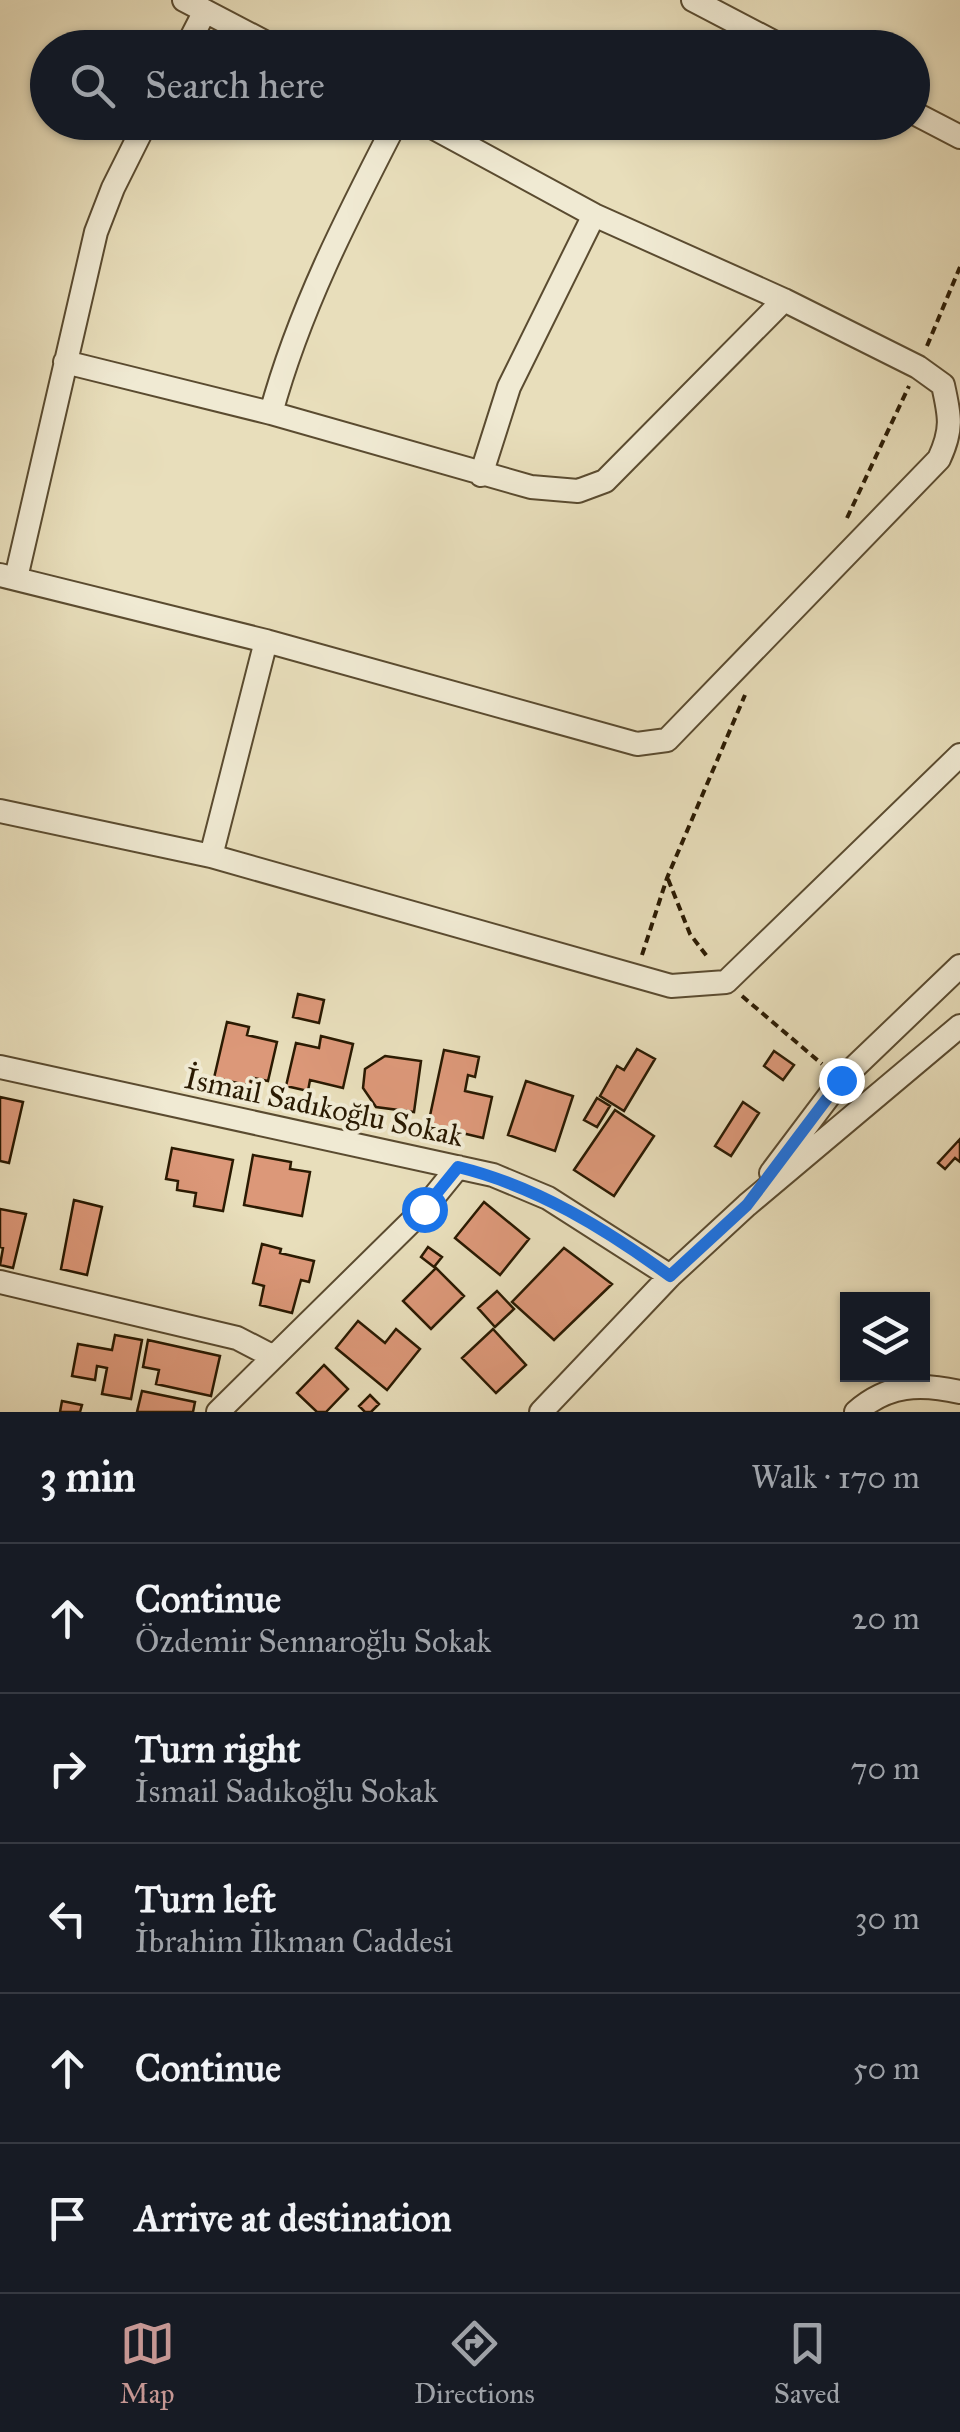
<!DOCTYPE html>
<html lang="en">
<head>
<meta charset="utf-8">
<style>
  body { margin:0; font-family:"IM FELL Great Primer",serif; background:#20242c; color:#f1f3f6 }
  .controls { position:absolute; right:30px; bottom:30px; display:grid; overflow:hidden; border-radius:0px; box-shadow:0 2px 8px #0004 }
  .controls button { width:90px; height:90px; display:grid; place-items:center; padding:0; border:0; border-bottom:2px solid #363941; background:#171b24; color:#f1f3f6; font:50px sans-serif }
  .stop { position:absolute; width:30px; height:30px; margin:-22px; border:8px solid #1a73e8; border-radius:50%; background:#fff }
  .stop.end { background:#1a73e8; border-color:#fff; box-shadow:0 2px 10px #0008 }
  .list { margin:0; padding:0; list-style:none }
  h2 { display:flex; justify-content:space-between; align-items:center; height:130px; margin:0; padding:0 40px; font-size:42px }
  h2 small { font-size:32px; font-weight:400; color:#9ea1a6 }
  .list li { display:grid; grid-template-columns:65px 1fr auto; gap:30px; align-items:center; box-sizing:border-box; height:150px; padding:0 40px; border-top:2px solid #363941 }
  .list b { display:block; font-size:38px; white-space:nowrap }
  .list p { margin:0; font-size:32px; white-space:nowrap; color:#9ea1a6 }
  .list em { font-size:32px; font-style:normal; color:#9ea1a6 }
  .icon { flex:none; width:55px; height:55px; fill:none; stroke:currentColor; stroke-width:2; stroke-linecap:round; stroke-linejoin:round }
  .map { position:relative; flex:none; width:960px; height:1412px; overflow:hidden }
  .search { position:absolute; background:#171b24; box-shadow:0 2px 8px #0004; left:30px; right:30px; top:30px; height:110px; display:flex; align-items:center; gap:25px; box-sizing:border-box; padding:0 35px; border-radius:55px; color:#9ea1a6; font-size:38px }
  .sheet { height:880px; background:#171b24 }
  nav { display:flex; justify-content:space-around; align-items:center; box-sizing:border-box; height:140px; border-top:2px solid #363941; background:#171b24; font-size:28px; color:#9ea1a6 }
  nav a { display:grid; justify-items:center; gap:5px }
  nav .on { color:#c59692 }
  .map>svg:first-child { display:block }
  .building { fill:#dc9879; stroke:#2a1a02; stroke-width:2.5 }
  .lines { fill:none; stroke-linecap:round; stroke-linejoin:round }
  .minor-casing { stroke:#5a4b30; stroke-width:26 }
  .path { stroke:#2a1a02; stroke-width:4; stroke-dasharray:8 5; stroke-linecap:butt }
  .minor { stroke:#f0ead3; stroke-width:22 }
  .route { stroke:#1a73e8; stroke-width:12 }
  .labels { text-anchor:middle; stroke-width:8; stroke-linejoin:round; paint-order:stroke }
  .street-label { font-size:30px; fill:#2a1a02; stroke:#f0ead3 }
</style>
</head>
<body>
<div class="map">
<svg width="960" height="1412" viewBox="0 0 960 1412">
  <rect width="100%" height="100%" fill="#e8debb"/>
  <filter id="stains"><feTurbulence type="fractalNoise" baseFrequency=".002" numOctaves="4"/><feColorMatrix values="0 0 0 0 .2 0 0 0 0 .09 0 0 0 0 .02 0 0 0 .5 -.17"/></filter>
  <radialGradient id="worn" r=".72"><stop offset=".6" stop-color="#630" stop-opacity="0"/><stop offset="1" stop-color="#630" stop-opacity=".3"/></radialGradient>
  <path class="building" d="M298 994 324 1000 319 1023 293 1017Z
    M227 1022 249 1027 247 1035 277 1042 268 1081 254 1078 252 1086 214 1078Z
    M321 1036 353 1044 343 1088 310 1080 308 1091 286 1086 296 1043 319 1048Z
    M637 1049 655 1059 624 1111 600 1096 617 1066 624 1070Z
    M444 1050 479 1057 475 1077 468 1075 465 1091 492 1097 483 1138 428 1125Z
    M774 1051 794 1065 783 1080 764 1066Z
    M385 1056 421 1061 414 1112 376 1107 363 1088 365 1069Z
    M526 1081 573 1096 555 1151 508 1135Z
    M0 1097 23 1102 9 1163 0 1161Z
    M597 1098 610 1106 597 1127 584 1120Z
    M743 1102 759 1113 731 1156 715 1146Z
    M615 1110 654 1136 614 1196 574 1170Z
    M960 1139V1162L955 1158 945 1169 938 1163Z
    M172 1148 233 1160 223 1211 194 1206 196 1193 177 1190 178 1181 166 1179Z
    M253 1155 291 1162 290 1169 310 1172 302 1216 244 1205Z
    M74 1200 102 1207 87 1275 61 1269Z
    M484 1202 529 1239 500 1275 455 1238Z
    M0 1209 26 1214 13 1268 0 1265 3 1248 0 1247Z
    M262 1244 281 1249 280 1253 314 1261 309 1282 301 1280 292 1313 260 1305 264 1286 253 1283Z
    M428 1247 442 1257 434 1267 421 1257Z
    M564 1248 612 1284 554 1340 512 1302Z
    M436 1268 464 1296 431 1329 403 1301Z
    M497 1291 514 1309 495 1327 478 1308Z
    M358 1321 385 1343 396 1329 420 1349 387 1390 336 1348Z
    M493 1329 526 1365 496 1393 462 1358Z
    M115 1335 142 1340 131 1399 102 1394 107 1368 97 1366 95 1380 72 1376 78 1344 112 1350Z
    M148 1340 220 1356 211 1396 156 1384 159 1370 143 1367Z
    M324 1365 348 1389 326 1412H317L297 1393Z
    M142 1391 195 1402 193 1412H137Z
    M370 1395 379 1404 371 1412H365L359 1406Z
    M62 1401 82 1405 80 1412H60Z"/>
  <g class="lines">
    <g class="minor-casing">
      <path id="minor" d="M184 0 276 48
        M693 0 785 48
        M186 48 205 11
        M912 112 960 137
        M65 362 271 413 531 487 578 491 605 481 784 300
        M271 413C299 310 347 217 396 122
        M481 475 509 387 594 215
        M0 575 266 641 637 744 667 740 939 459C953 429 950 416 943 385L918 367 784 300 594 215 423 122
        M16 578 96 232 113 188 146 122
        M0 811 211 856 671 986 726 982 960 755
        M211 856 266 641
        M0 1067 493 1175 548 1198 670 1276
        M771 1173 841 1080 960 966
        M0 1282 237 1338 272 1356
        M218 1412 424 1209 458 1167
        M541 1412 670 1276 747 1205 960 1026
        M856 1412C888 1384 920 1383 960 1392"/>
    </g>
    <path class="path" d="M927 346 960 267
      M847 518 909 386
      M668 879 690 934 709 959
      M642 955 667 878 745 695
      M742 996 822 1064"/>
    <use href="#minor" class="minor"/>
  </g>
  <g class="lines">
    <path class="route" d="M424 1209 458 1167C536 1186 606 1229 670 1276L747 1205 841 1080"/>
  </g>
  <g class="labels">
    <g class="street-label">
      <text transform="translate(324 1107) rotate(12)" y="10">İsmail Sadıkoğlu Sokak</text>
    </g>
  </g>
  <rect width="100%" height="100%" filter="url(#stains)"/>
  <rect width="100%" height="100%" fill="url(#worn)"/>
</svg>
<div class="controls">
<button><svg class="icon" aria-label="layers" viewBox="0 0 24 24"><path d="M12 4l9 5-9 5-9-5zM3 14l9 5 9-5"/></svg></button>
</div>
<div class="stop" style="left:424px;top:1209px"></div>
<div class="stop end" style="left:841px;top:1080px"></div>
<div class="search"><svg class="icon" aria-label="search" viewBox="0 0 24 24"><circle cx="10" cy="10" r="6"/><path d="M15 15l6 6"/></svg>Search here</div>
</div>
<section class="sheet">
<h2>3 min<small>Walk · 170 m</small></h2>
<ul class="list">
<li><svg class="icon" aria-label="ahead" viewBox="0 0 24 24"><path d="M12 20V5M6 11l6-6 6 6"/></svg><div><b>Continue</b><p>Özdemir Sennaroğlu Sokak</p></div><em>20 m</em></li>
<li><svg class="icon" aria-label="right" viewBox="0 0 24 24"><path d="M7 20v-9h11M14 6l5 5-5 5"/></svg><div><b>Turn right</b><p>İsmail Sadıkoğlu Sokak</p></div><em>70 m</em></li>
<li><svg class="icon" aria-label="left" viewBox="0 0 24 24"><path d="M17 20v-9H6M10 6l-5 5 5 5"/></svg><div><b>Turn left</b><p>İbrahim İlkman Caddesi</p></div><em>30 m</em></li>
<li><svg class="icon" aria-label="ahead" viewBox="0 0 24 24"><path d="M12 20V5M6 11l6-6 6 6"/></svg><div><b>Continue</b></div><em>50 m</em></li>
<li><svg class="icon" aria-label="arrive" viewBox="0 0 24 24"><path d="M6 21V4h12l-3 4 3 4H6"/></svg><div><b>Arrive at destination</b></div></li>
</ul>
</section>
<nav>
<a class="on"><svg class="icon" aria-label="map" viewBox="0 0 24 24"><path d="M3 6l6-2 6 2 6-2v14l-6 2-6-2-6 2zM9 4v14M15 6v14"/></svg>Map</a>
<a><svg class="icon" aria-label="directions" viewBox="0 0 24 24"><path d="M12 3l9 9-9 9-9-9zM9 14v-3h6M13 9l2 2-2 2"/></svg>Directions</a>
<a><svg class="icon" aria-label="saved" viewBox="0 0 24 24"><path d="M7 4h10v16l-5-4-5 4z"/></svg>Saved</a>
</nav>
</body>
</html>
